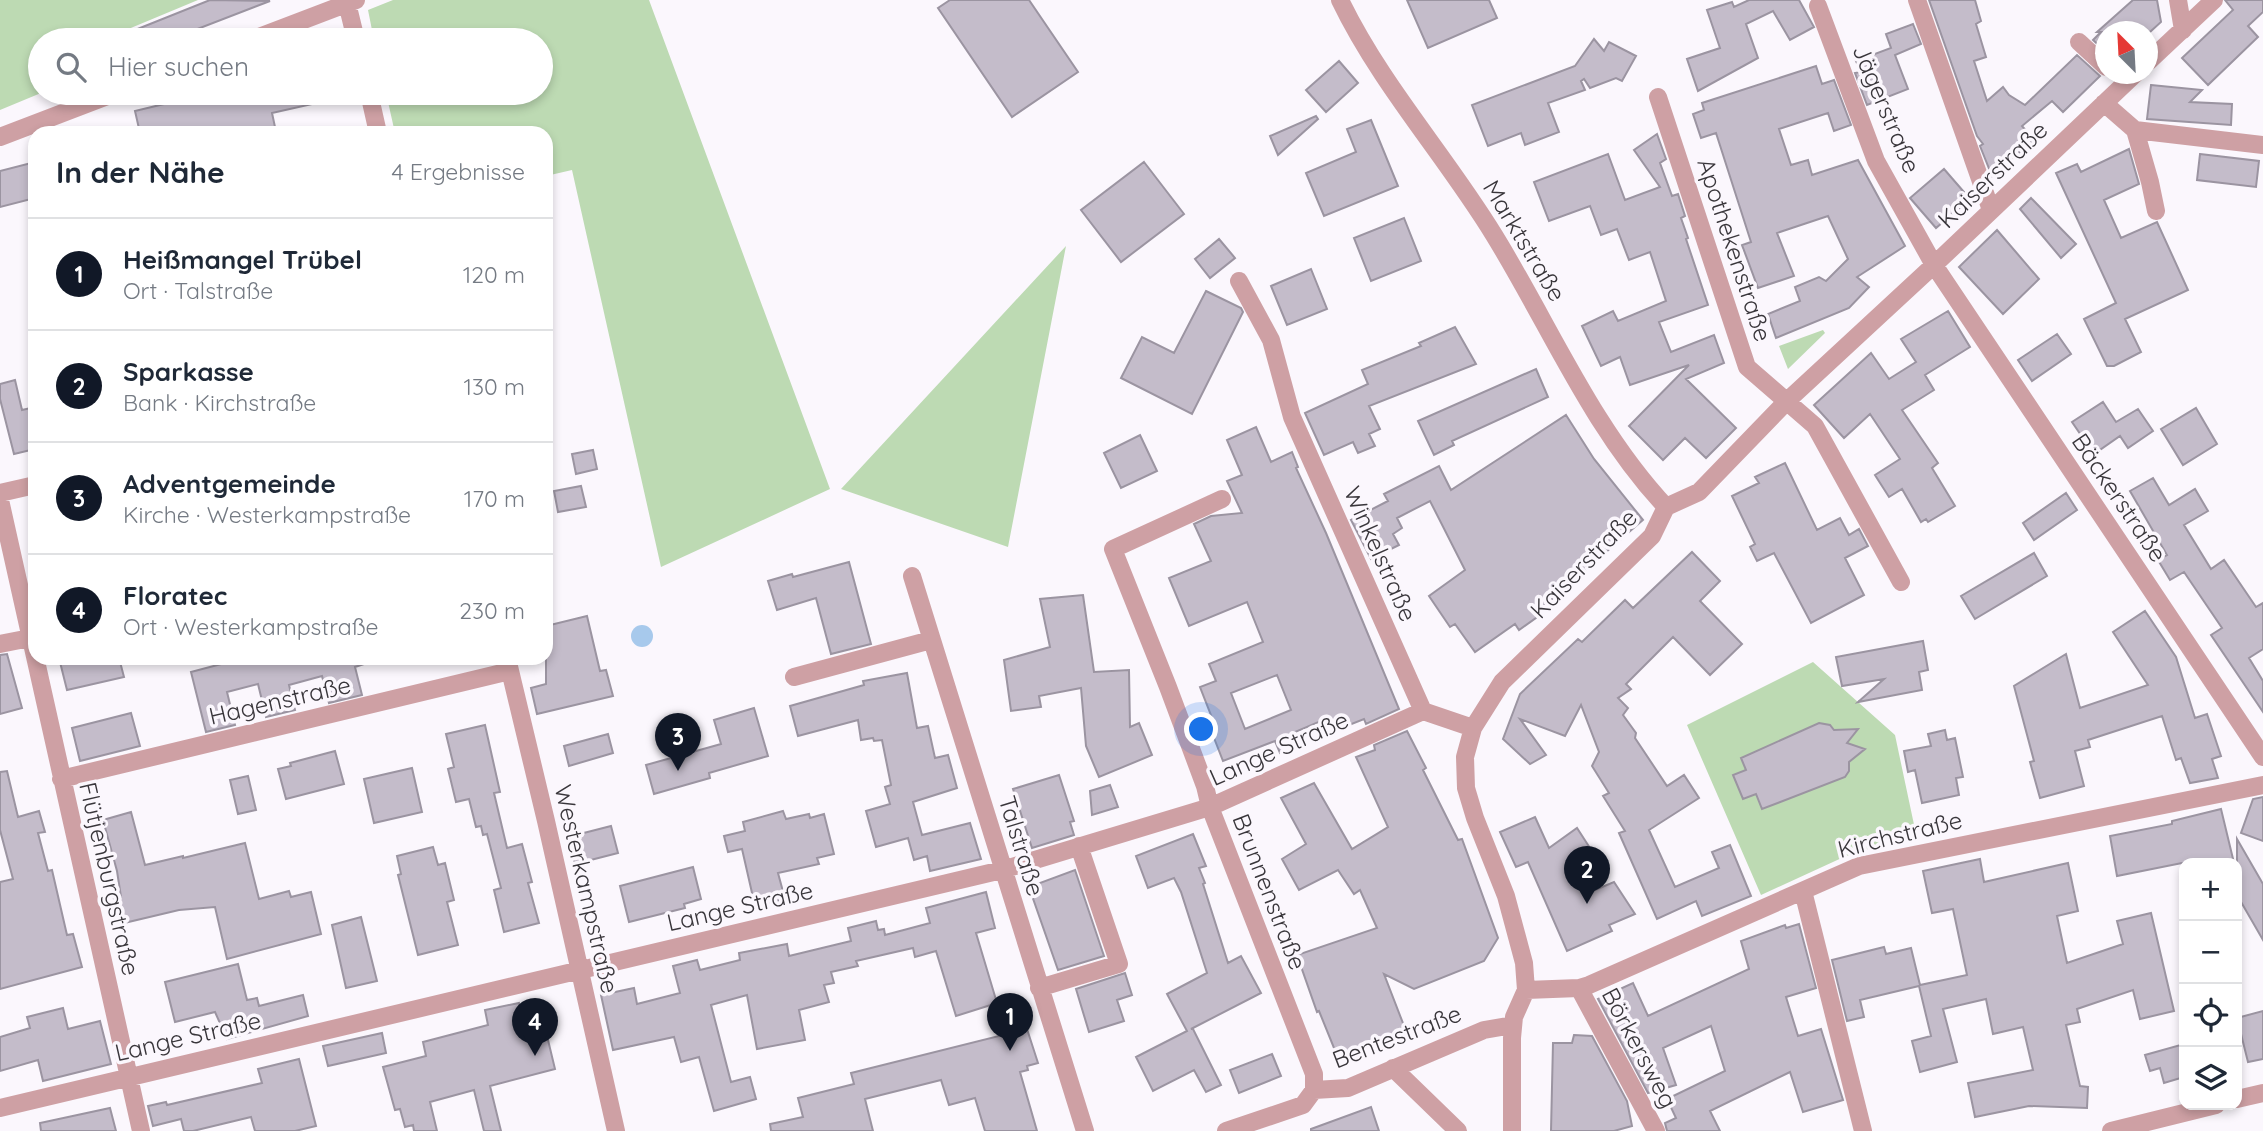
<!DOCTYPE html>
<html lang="de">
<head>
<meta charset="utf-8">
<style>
  body { margin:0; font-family:Quicksand,sans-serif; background:#f2f2f3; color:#1f2937 }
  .controls { position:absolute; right:21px; bottom:21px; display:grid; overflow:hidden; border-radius:14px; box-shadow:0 4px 10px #0003 }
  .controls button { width:63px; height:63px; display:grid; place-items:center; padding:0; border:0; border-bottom:2px solid #e0e1e3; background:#fff; color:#1f2937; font:35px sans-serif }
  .compass { position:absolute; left:2095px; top:21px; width:63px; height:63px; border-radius:50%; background:#fff; box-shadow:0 4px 10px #0003; rotate:336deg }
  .you { position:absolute; left:1202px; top:730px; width:24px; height:24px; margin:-18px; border:5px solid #fff; border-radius:50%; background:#1a73e8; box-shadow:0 0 0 10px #1a73e833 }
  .badge { display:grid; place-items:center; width:46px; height:46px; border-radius:50%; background:#111827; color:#fff; font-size:23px; font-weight:700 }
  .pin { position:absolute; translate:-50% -58px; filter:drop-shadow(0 2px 4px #0008) }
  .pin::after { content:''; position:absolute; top:37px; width:24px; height:21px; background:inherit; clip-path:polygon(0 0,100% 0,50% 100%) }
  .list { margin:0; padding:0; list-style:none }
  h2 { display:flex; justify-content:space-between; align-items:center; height:91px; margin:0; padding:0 28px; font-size:30px }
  h2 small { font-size:23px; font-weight:400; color:#747a83 }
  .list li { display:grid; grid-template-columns:46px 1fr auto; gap:21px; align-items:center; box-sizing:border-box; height:112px; padding:0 28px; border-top:2px solid #e0e1e3 }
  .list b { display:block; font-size:26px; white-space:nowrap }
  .list p { margin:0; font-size:23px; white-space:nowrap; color:#747a83 }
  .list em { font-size:23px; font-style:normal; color:#747a83 }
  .icon { flex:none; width:38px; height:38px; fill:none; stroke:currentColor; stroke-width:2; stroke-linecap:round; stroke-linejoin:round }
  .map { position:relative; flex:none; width:2263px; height:1131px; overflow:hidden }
  .search { position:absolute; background:#fff; box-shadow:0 4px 10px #0003; left:28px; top:28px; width:525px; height:77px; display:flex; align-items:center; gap:18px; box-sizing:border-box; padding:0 24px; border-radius:38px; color:#747a83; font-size:26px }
  .panel { position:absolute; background:#fff; box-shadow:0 4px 10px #0003; left:28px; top:126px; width:525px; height:539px; border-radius:21px }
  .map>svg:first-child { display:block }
  .green { fill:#bddab3 }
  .water { fill:#a7c9ec }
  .building { fill:#c4bcca; stroke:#9b94a1; stroke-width:2; fill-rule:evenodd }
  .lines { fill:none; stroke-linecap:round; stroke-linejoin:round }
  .minor { stroke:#cea0a4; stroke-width:18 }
  .labels { text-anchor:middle; stroke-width:7; stroke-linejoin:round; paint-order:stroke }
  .street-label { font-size:24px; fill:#39363b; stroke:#fbf7fd }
</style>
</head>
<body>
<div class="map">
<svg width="2263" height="1131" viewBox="0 0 2263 1131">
  <rect width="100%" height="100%" fill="#fbf7fd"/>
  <path class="green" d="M0 0H198L102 40H40L41 93 0 110Z
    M393 0H649L830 489 661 567 572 170 546 176V133H395L386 93H541V40H374L368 10Z
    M1066 246 1008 547 841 489Z
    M1823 330 1825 333 1788 369 1779 346Z
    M1813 662 1895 735 1916 834 1846 856 1761 895 1687 725Z"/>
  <path class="water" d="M631 636a11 11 0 1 1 22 0a11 11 0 1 1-22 0Z"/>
  <path class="building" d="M210 0 270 1 169 40H110Z
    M950 0H1029L1078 72 1012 117 938 8Z
    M1407 0H1489L1497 18 1428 48Z
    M1749 0H1799L1814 27 1790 40 1773 11 1746 24 1758 58 1698 91 1687 59 1720 48 1707 10 1732 2 1734 7Z
    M1929 0H1975L1981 21 1976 24 1986 57 1974 61 1987 101 2003 87 2009 95 2025 105 2077 55 2100 76 2063 112 2052 101 2022 126 2034 140 1992 176 1980 146 1983 144 1977 136Z
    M2133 0H2157L2161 22 2150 32H2105V51L2093 40 2101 32H2097Z
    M2225 0H2263V12L2248 26 2258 37 2208 85 2182 58 2233 10Z
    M1913 24 1921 44 1895 55 1908 89 1867 105 1855 73 1861 72 1856 61 1891 48 1886 34Z
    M1594 39 1604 51 1609 42 1636 56 1622 81 1616 78 1590 88 1584 79 1581 81 1585 90 1548 103 1559 132 1525 145 1521 133 1488 146 1472 105 1575 66Z
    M1339 61 1358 83 1326 112 1306 90Z
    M1816 66 1822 84 1834 80 1851 125 1834 131 1828 113 1779 129 1791 165 1808 160 1812 175 1858 160 1905 246 1857 277 1869 287 1849 308 1776 338 1768 314 1800 301 1795 287 1819 277 1826 281 1848 259 1828 216 1777 233 1794 276 1758 288 1742 245 1751 242 1716 133 1701 138 1693 114 1704 110 1702 103Z
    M2151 85 2202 90 2190 102 2232 104 2231 125 2147 119Z
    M202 93H330V100L272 113 275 127 248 133H140L135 111 193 97 192 95Z
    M1316 116 1318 119 1278 155 1270 136Z
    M1371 120 1398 186 1324 216 1306 173 1356 152 1347 129Z
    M1657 134 1666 159 1660 163 1672 196 1678 194 1685 216 1681 218 1688 238 1686 239 1708 305 1659 322 1671 352 1714 335 1724 363 1686 379 1736 428 1706 458 1685 438 1663 460 1629 426 1689 365 1630 385 1620 357 1601 366 1582 326 1613 311 1618 321 1666 301 1650 252 1629 260 1617 229 1601 235 1590 206 1549 221 1534 182 1608 154 1625 200 1660 187 1634 150Z
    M2129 149 2139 184 2104 200 2121 238 2157 222 2188 290 2125 319 2141 352 2114 366H2107L2084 319 2116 303 2056 173 2077 164 2081 172Z
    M2200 154 2259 161 2256 187 2197 180Z
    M35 162V198L0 207V171Z
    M1144 162 1184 214 1121 262 1081 210Z
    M1944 169 1970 199 1936 228 1910 198Z
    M2031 198 2076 244 2061 258 2020 209Z
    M1404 218 1421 261 1371 281 1354 238Z
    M1997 230 2039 279 2003 314 1959 267Z
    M1219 239 1235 258 1210 278 1195 259Z
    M1311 269 1327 309 1287 325 1271 286Z
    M1206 291 1241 308 1243 312 1192 414 1121 378 1142 337 1174 353Z
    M1948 311 1970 347 1925 375 1934 390 1902 410 1938 463 1932 468 1955 506 1928 522 1926 519 1921 522 1902 489 1889 497 1875 475 1900 459 1870 414 1844 438 1814 405 1871 353 1889 379 1916 362 1901 339Z
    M1455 327 1476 364 1369 406 1380 429 1369 434 1375 446 1358 453 1353 442 1324 455 1305 413 1368 384 1362 370 1421 346 1419 343Z
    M2057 334 2071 354 2032 381 2018 360Z
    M1536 369 1548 397 1452 441 1454 445 1434 455 1418 421Z
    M15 380 22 410 35 407V449L14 454 0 399V384Z
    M2103 402 2116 422 2138 409 2153 431 2128 448 2120 436 2094 454 2072 422Z
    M2196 408 2217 444 2183 465 2161 429Z
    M1566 415 1594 459 1643 520 1537 612 1540 615 1519 630 1515 624 1475 652 1455 624 1450 627 1429 596 1465 570 1430 501 1397 518 1402 528 1393 534 1399 545 1371 559 1351 520 1388 501 1384 494 1439 466 1451 490Z
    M1256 427 1271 462 1292 452 1298 467 1296 468 1326 533 1399 709 1366 724 1364 719 1334 731 1328 718 1295 732 1301 744 1280 753 1275 741 1223 761 1209 725 1214 723 1200 687 1216 681 1209 664 1263 642 1247 602 1189 626 1169 578 1211 561 1194 524 1211 516 1242 513 1227 481 1242 475 1227 440ZM1277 675 1291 710 1245 729 1231 693Z
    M1140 435 1157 471 1121 488 1104 453Z
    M593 450 597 469 576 474 572 454Z
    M1785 463 1817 530 1840 518 1849 535 1859 529 1868 546 1845 558 1864 595 1811 623 1774 553 1757 561 1750 547 1755 544 1732 496 1759 483 1755 477Z
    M2153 478 2169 505 2195 489 2208 511 2184 525 2211 569 2224 560 2256 607 2263 603V649L2249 658 2263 681V712L2211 635 2222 628 2184 572 2170 580 2158 560 2167 555 2130 491Z
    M581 486 586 507 558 512 554 491Z
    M2066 493 2077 510 2034 540 2023 523Z
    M1692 552 1720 581 1700 601 1742 644 1710 675 1673 637 1626 684 1631 689 1618 698 1628 708 1623 715 1636 733 1635 738 1667 786 1684 775 1699 798 1649 830 1675 887 1719 868 1712 852 1730 845 1751 896 1702 916 1696 901 1657 919 1619 833 1625 831 1603 796 1609 793 1592 766 1599 752 1581 705 1565 736 1520 719 1546 755 1530 764 1503 739 1520 694 1578 639 1582 642 1625 600 1633 608Z
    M2034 553 2047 576 1975 619 1961 596Z
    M849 562 871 644 831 654 816 598 777 610 768 581 792 574 793 577Z
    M1083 595 1094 672 1129 670 1130 727 1139 723 1152 755 1099 777 1086 746 1081 688 1039 696 1041 707 1011 711 1004 660 1050 647 1040 599Z
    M2145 611 2176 657 2195 718 2207 714 2221 756 2212 759 2218 778 2190 783 2181 758 2176 760 2162 716 2088 740 2090 747 2075 751 2084 786 2040 798 2030 762 2034 761 2014 686 2066 654 2080 708 2148 685 2113 632Z
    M587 616 600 671 606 670 613 696 537 714 531 688 546 684V626Z
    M1923 641 1928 670 1919 672 1922 690 1858 702 1884 679 1842 686 1836 657Z
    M7 654 22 708 0 714V655Z
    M59 658H119L124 677 67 690Z
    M224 658H367V663L355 667 362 695 329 703 322 676 289 685 295 710 266 717 258 684 227 692 235 725 206 732 191 672 225 663Z
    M907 673 917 728 928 726 935 758 948 755 957 788 913 802 922 835 970 823 981 859 930 871 927 856 914 860 908 838 876 847 866 811 890 804 885 787 891 785 882 740 874 741 873 738 861 740 858 720 798 736 790 706 864 685 863 681Z
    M754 708 768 756 709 773 710 778 654 794 646 765 721 744 714 720Z
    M131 713 140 746 80 761 72 728Z
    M1819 723 1830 725 1834 730 1858 729 1847 743 1865 749 1849 762V771L1845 777 1762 809 1756 794 1743 799 1733 775 1746 770 1741 758Z
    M485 725 500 792 494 793 507 848 522 844 532 882 528 883 539 923 504 932 494 890 501 888 487 834 483 835 481 826 476 827 469 799 456 802 448 769 454 767 446 734Z
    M1945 730 1947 740 1955 738 1963 777 1956 778 1959 795 1922 803 1915 770 1908 772 1904 751 1931 746 1928 734Z
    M1407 731 1426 768 1423 770 1458 840 1462 839 1498 938 1484 961 1414 989 1384 974 1406 1031 1347 1054 1334 1048 1319 1011 1317 1012 1297 955 1377 928 1360 890 1354 894 1338 870 1299 890 1282 859 1306 844 1281 798 1314 783 1352 849 1388 827 1356 757 1375 750 1374 745Z
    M608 734 613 753 569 766 564 746Z
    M335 751 344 784 286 799 278 769 291 766 290 763Z
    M412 768 422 812 374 823 364 779Z
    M7 771 18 817 39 811 45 832 38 833 48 871 52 870 67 935 73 934 82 967 0 989V882L13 879 0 830V772Z
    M1059 775 1074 821 1070 822 1074 835 1032 848 1013 789Z
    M248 776 256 810 238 814 230 780Z
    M1110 785 1118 807 1092 815 1090 791Z
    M2263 797V841L2241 833 2253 799Z
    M2221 809 2234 863H2182L2117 876 2110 836 2172 824V821Z
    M783 811 786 819 809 814 810 818 824 814 834 854 817 858 819 864 778 873 785 899 755 906 742 849 728 852 724 836 745 831 743 822Z
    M131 812 145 865 183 856V858L245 843 259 899 289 891 291 897 311 892 321 934 227 959 215 907 179 910 120 924 114 899 121 897 117 871 103 820Z
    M1535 817 1549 848 1577 828 1590 848 1572 857 1588 893 1614 882 1635 914 1609 925 1612 931 1567 951 1528 862 1516 867 1500 832Z
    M611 826 618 853 575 864 568 837Z
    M1193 834 1206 866 1199 868 1205 883 1203 884 1228 963 1241 956 1261 993 1191 1029H1193L1221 1085 1206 1092 1194 1070 1153 1091 1136 1057 1187 1031 1167 994 1207 973 1181 892 1174 878 1148 888 1136 856Z
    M2237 839 2263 884V940L2237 895Z
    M433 847 438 865 445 863 454 900 447 902 458 945 418 955 398 875 401 874 397 856Z
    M1980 859 1984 882 2068 863 2078 911 2057 916 2067 963 2123 944 2117 921 2151 913 2174 1011 2140 1019 2133 990 2077 1009 2080 1022 2066 1025 2080 1086 2088 1087 2087 1108 2029 1106 1975 1117 1968 1083 2033 1070 2023 1027 1993 1034 1986 999 1943 1009 1957 1062 1920 1072 1912 1041 1931 1036 1919 986 1860 1000 1864 1017 1847 1021 1832 960 1884 947 1886 954 1911 948 1920 985 1967 975 1953 909 1932 913 1923 871Z
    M693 867 701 899 684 904 685 908 629 922 620 886Z
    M1075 870 1104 956 1058 970 1029 887Z
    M986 892 995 928 976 933 997 1003 956 1016 936 951 915 957 913 948 856 961 858 966 831 972 834 983 824 985 829 1002 799 1010 805 1040 757 1049 747 995 711 1005 731 1082 750 1077 756 1099 714 1111 699 1057 681 1062 674 1037 613 1050 601 995 634 988 637 1004 680 993 673 966 697 960 700 970 740 960 739 953 787 944 789 956 851 941 848 928 876 921 878 930 884 929 885 935 930 923 926 908Z
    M361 917 377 981 346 988 332 925Z
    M1799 924 1816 988 1786 997 1798 1036 1821 1029 1843 1100 1803 1112 1790 1072 1710 1111 1720 1131H1667L1665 1123 1676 1118 1667 1099 1725 1071 1711 1026 1663 1048 1676 1085 1648 1093 1598 999 1633 983 1648 1016 1749 969 1741 941 1785 925 1786 928Z
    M238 964 247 1000 257 998 259 1006 303 995 308 1016 227 1039 215 1012 175 1022 165 982Z
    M1125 973 1132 995 1117 1000 1124 1021 1089 1032 1076 989Z
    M519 1003 523 1020 542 1015 555 1069 490 1086 501 1131H484L474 1090 430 1102 437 1131H414L413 1125 405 1127 400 1109 395 1110 383 1067 426 1056 423 1042 488 1025 485 1010Z
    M63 1008 68 1029 100 1021 111 1064 43 1081 38 1060 0 1071V1037L30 1028 27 1017Z
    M2263 1011V1059L2248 1062 2237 1018Z
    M1027 1029 1038 1063 1027 1066 1028 1070 1020 1072 1037 1131H985L975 1098 949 1105 941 1080 865 1099 873 1131H771L770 1124 803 1117 798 1098 854 1084 851 1073Z
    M382 1033 386 1053 328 1066 323 1046Z
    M1574 1035 1592 1036 1627 1101 1632 1126 1614 1131H1551L1553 1043H1572Z
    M2184 1044V1077L2164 1083 2160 1068 2150 1071 2145 1055Z
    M1272 1054 1281 1076 1239 1093 1230 1070Z
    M299 1059 316 1126 295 1131H255L251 1117 193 1131H184L181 1119 153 1126 148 1106 166 1102 167 1105 262 1083 258 1069Z
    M1371 1107 1379 1131H1311V1129Z
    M110 1108 116 1131H41L40 1123Z"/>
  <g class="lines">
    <path class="minor" d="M1340 0C1381 85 1445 155 1494 235 1550 326 1592 428 1666 507
      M1917 0 1991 210
      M2178 0 2183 30
      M347 3 356 40
      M1818 6 1876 161 1934 265 2263 757
      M251 40 356 0
      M2079 42 2106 67
      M2148 62 2214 0
      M369 93 378 133
      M1658 97 1747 367 1815 426 1901 582
      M2104 103 2135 130 2263 145
      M2135 130 2150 182 2156 211
      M0 137 115 93
      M1239 281 1271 340 1292 417 1423 711
      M0 493 35 485
      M1222 499 1113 549 1168 687 1205 786 1210 807 1314 1074V1090
      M0 500 141 1131
      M912 576 1085 1131
      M0 644 30 638
      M507 658 546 821 616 1131
      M794 677 931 640
      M61 779 510 671
      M1803 891 1863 1131
      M1039 988 1119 964 1079 846
      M1579 988 1656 1131
      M1526 990 1579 988 1589 985 1859 866 2263 785
      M1393 1068 1458 1131
      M2237 1099 2263 1093
      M0 1108 1002 870 1210 807 1423 711 1473 728
      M1226 1131 1303 1105 1314 1090 1348 1088 1484 1030 1513 1025
      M1512 1131V1038L1514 1017 1526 990 1524 963 1506 896 1475 818 1466 788 1465 757 1473 728 1502 682 1652 536 1666 507 1699 492 1787 401 1934 265 2135 74
      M2111 1131 2216 1105"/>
  </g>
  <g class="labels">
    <g class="street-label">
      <text transform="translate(1886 109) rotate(67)" y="8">Jägerstraße</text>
      <text transform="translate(1993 175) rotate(-44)" y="8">Kaiserstraße</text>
      <text transform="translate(1524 241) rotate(59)" y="8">Marktstraße</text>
      <text transform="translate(1734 250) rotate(72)" y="8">Apothekenstraße</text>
      <text transform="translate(2119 498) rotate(56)" y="8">Bäckerstraße</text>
      <text transform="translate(1380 554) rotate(66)" y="8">Winkelstraße</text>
      <text transform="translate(1584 564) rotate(-46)" y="8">Kaiserstraße</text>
      <text transform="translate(280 701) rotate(-13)" y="8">Hagenstraße</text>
      <text transform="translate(1279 749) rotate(-24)" y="8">Lange Straße</text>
      <text transform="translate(1900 835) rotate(-14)" y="8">Kirchstraße</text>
      <text transform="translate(1021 846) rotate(73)" y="8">Talstraße</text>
      <text transform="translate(109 879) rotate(77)" y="8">Flütjenburgstraße</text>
      <text transform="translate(586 889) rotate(77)" y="8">Westerkampstraße</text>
      <text transform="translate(1269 892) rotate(69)" y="8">Brunnenstraße</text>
      <text transform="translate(740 907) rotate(-13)" y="8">Lange Straße</text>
      <text transform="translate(188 1037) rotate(-13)" y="8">Lange Straße</text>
      <text transform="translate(1397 1037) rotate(-21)" y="8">Bentestraße</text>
      <text transform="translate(1639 1048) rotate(62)" y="8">Börkersweg</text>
    </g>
  </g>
</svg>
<div class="controls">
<button>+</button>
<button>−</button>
<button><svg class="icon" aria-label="locate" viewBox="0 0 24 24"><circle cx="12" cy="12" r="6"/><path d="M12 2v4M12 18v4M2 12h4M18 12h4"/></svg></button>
<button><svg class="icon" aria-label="layers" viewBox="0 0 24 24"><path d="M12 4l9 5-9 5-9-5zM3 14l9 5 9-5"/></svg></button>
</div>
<svg class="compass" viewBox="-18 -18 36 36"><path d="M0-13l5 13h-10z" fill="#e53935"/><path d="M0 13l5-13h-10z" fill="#747a83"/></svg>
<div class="you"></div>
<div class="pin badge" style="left:1010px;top:1051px">1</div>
<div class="pin badge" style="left:1587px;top:904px">2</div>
<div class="pin badge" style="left:678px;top:771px">3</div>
<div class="pin badge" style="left:535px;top:1056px">4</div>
<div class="search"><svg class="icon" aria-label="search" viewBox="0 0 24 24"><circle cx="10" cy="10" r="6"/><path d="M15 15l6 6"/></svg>Hier suchen</div>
<section class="panel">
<h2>In der Nähe<small>4 Ergebnisse</small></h2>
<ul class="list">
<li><span class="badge">1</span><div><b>Heißmangel Trübel</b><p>Ort · Talstraße</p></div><em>120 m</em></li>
<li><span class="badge">2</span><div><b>Sparkasse</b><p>Bank · Kirchstraße</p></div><em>130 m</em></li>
<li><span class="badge">3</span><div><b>Adventgemeinde</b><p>Kirche · Westerkampstraße</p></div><em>170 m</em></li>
<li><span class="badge">4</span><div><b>Floratec</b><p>Ort · Westerkampstraße</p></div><em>230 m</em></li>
</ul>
</section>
</div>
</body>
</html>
